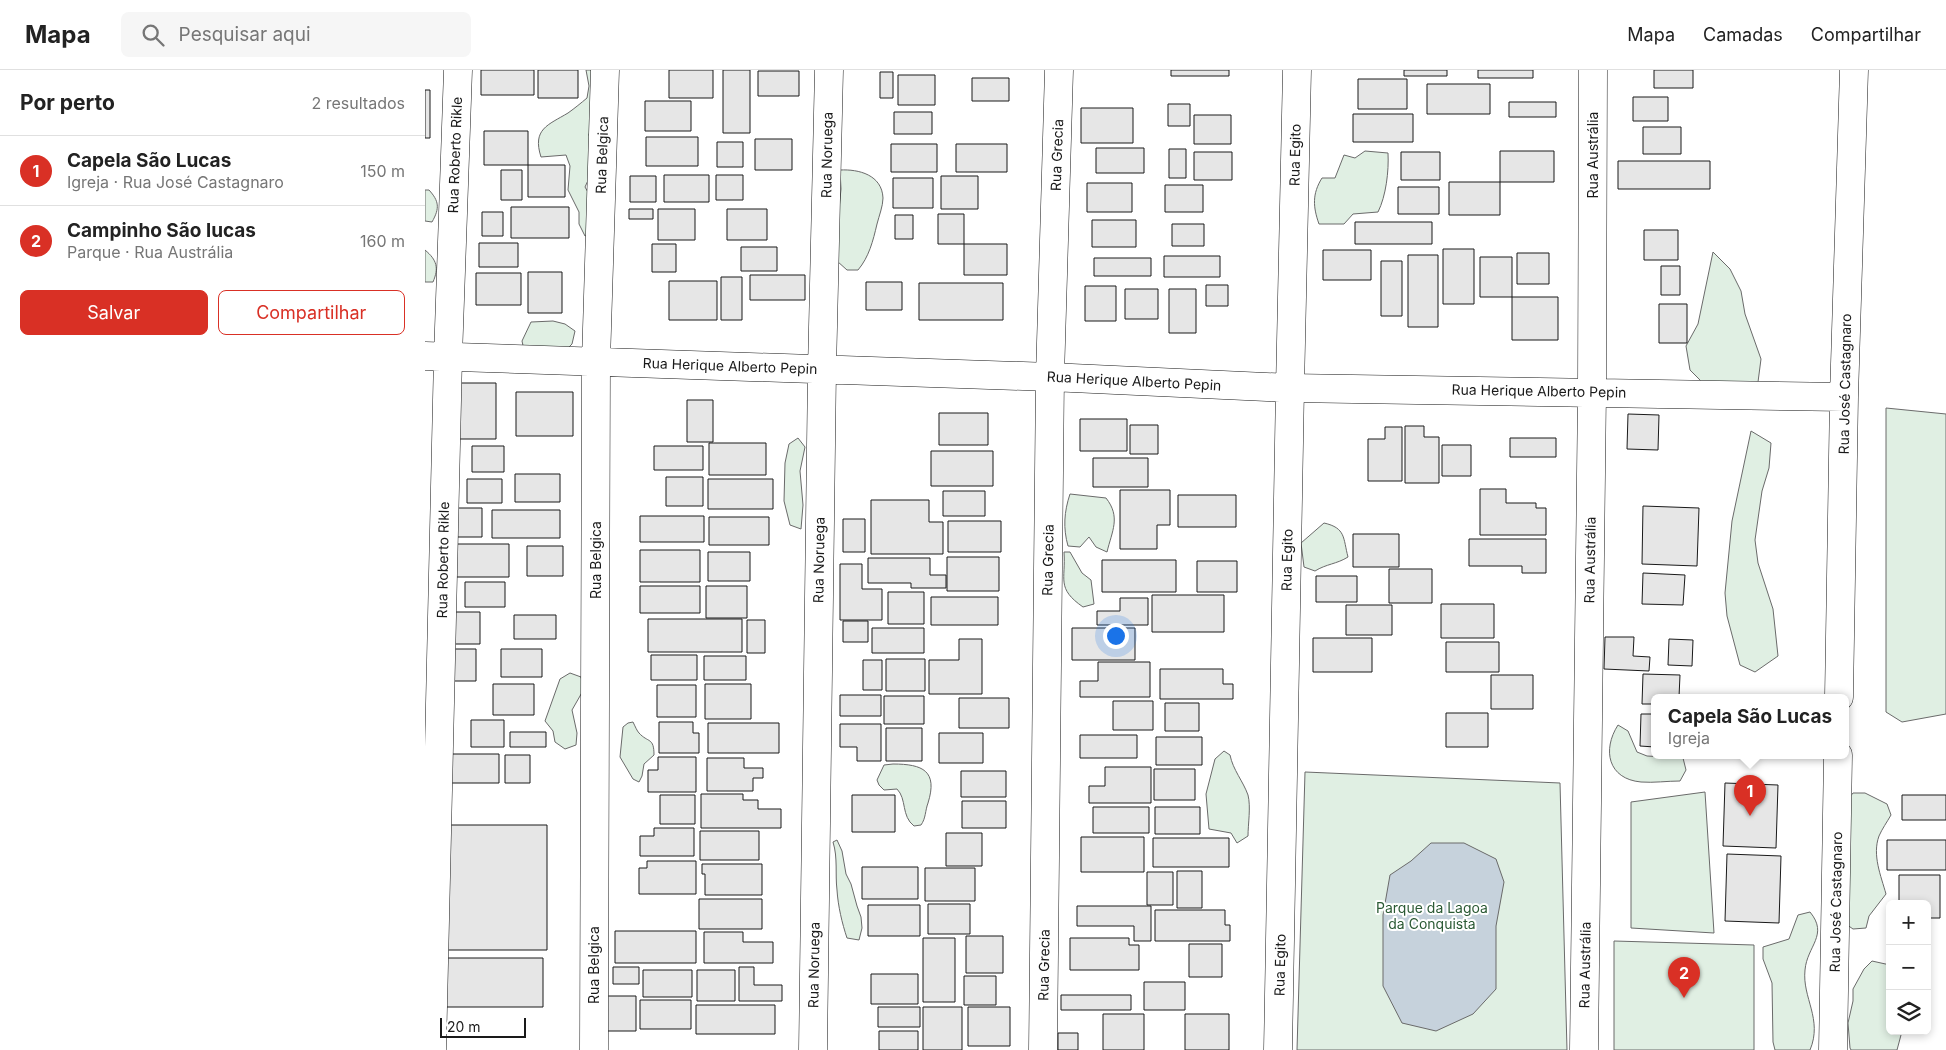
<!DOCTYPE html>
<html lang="pt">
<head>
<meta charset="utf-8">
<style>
  body { margin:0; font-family:Inter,sans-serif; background:#f6f6f6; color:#222 }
  .controls { position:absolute; right:15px; bottom:15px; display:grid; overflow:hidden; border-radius:8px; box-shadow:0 2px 8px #0003 }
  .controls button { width:45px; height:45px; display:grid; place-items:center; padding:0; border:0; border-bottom:1px solid #e0e0e0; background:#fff; color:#222; font:25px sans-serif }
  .scale { position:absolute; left:15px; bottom:12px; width:86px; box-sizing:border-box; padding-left:5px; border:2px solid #1a1a1a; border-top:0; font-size:14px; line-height:18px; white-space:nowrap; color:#1a1a1a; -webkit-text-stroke:4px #fff; paint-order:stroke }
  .you { position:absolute; left:690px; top:565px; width:18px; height:18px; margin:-12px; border:4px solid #fff; border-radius:50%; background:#1a73e8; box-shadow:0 0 0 8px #1a73e833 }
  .badge { display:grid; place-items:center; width:32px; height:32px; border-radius:50%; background:#d93025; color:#fff; font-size:16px; font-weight:700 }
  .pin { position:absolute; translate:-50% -41px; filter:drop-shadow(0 1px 2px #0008) }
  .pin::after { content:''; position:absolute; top:26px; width:18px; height:15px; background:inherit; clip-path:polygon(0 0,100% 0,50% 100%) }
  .popup { position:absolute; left:1226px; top:624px; width:198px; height:65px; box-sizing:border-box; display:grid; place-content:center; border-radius:8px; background:#fff; filter:drop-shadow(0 1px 4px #0005); font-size:16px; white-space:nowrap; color:#767676 }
  .popup b { font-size:19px; color:#222 }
  .popup::after { content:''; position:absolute; left:50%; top:100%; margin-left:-10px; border:10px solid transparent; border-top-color:#fff }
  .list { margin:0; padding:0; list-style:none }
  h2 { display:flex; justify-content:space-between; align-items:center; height:65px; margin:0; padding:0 20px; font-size:21px }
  h2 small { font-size:16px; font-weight:400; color:#767676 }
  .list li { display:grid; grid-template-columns:32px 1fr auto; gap:15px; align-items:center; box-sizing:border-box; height:70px; padding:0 20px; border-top:1px solid #e0e0e0 }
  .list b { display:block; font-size:19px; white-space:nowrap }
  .list p { margin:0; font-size:16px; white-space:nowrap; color:#767676 }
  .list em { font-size:16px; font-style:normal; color:#767676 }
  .actions { display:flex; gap:10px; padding:15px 20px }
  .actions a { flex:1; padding:11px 0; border:1px solid #d93025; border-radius:8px; text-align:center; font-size:18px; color:#d93025 }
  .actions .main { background:#d93025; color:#fff }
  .icon { flex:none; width:28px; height:28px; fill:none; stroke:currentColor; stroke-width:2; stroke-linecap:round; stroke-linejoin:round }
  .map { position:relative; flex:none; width:1521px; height:980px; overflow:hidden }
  header { display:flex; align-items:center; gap:30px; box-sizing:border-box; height:70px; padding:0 25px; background:#fff; border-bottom:1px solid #e0e0e0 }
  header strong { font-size:24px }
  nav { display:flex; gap:28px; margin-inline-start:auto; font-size:18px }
  .search { width:350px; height:45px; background:#f6f6f6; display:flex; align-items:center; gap:12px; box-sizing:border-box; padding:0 18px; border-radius:8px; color:#767676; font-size:19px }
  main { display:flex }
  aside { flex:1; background:#fff }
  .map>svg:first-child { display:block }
  .green { fill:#e0efe3; stroke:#6a6a6a }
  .water { fill:#c6d2dc; stroke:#6a6a6a }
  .building { fill:#e6e6e6; stroke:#1a1a1a }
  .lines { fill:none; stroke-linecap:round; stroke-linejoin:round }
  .minor-casing { stroke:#1a1a1a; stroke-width:29 }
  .minor { stroke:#fff; stroke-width:28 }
  .labels { text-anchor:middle; stroke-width:4; stroke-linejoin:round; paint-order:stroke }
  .street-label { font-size:14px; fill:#1a1a1a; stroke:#fff }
  .park-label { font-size:14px; fill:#2b5a34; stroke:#fff }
</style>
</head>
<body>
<header>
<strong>Mapa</strong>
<div class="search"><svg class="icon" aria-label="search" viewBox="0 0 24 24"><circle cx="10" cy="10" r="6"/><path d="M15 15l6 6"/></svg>Pesquisar aqui</div>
<nav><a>Mapa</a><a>Camadas</a><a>Compartilhar</a></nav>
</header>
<main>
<aside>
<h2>Por perto<small>2 resultados</small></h2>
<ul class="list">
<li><span class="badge">1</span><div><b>Capela São Lucas</b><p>Igreja · Rua José Castagnaro</p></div><em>150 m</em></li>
<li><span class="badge">2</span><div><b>Campinho São lucas</b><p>Parque · Rua Austrália</p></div><em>160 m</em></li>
</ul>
<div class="actions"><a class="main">Salvar</a><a>Compartilhar</a></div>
</aside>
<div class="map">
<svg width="1521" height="980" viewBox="0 0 1521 980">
  <rect width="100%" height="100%" fill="#fff"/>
  <path class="green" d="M161 0H168L167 53 164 65 174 86 160 117 172 138 171 161 160 166 154 154V142L143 120 145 96 141 85 116 87C107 59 123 55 143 43 150 38 156 33 162 28L164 16Z
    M940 81 963 83C964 101 961 126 953 142L928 144 919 154H894C888 137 887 124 897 108H910L919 85 930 88Z
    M415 100C434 99 457 105 458 128 458 136 454 146 452 154 448 171 444 187 433 200H422L412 191 410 180 416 119Z
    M0 120H4C14 131 15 138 7 152L0 151Z
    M0 180C12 190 14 198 8 212H0Z
    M1288 182 1305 199 1316 221 1320 244 1336 289 1333 312 1308 317H1282L1265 300 1261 276 1273 254Z
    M128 251 140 254 150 261 147 274 138 283 99 280 97 271 106 252Z
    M1461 338 1521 344V644L1477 652 1461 642Z
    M1326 361 1346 373 1344 398 1337 421 1330 470 1333 493 1348 539 1353 586 1330 602 1315 595 1302 546 1300 523 1307 451Z
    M373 368 380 377 375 401 378 435 376 459 365 455 359 431 360 393 364 374Z
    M645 424 681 428C696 447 687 461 682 482L671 477 664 467 655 477 643 476C638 458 639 442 645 424Z
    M899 453C921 458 918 468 923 487 912 494 901 494 890 501L879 497 876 473Z
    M639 482H645L657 503 666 510 669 534 658 537C631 518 641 510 639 482Z
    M145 603 156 607 159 619 147 640 152 663 151 675 140 679 130 672 128 661 120 651 135 609Z
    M208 652C210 656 212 661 214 663 223 673 229 667 229 685L219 694 217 706 214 712 208 709 195 687 198 657 203 653Z
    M1193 655 1203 661 1212 682 1222 686 1258 688 1261 700 1255 711C1242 711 1229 713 1216 712 1183 709 1177 680 1193 655Z
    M799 681 805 685C808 700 818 711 823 725 826 737 823 754 823 766L812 773 806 763 784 759 781 724 790 689Z
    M468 694C498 694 513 701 503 733 500 741 501 748 496 755L489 756C476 746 482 729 472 719L459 720 454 715 452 710 459 695Z
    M880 702 1135 713 1142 980H872Z
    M1280 722 1289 863 1206 858V732Z
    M1428 723H1440L1462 734 1466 745C1462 752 1457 759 1454 766 1447 785 1456 806 1461 824L1444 846 1441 858 1428 859 1418 852 1420 733Z
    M412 770 417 781 421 804 426 814 432 836 436 847 437 858 434 870 422 868C417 853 413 836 412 820 410 804 413 788 408 772Z
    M1385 842C1404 865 1382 876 1380 900 1377 928 1398 949 1385 980H1350L1348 972 1347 913 1338 889V877L1364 869 1373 845Z
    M1189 871 1329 875V980H1189Z
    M1447 891 1465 895 1463 932 1465 934V961H1475L1476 965 1472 980H1426L1425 978 1423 953 1428 931V919L1439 899Z"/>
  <path class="water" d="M1006 773H1039L1071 789 1079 812 1071 856V919L1048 944 1011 961 977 953 958 916V845L965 805 986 791Z"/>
  <path class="building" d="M56 0H109V25H56Z
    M113 0H153V28H113Z
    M244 0H288V28H244Z
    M298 0H325V63H298Z
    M746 0H804V6H746Z
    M979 0H1022V6H979Z
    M1053 0H1108V8H1053Z
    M1229 0H1268V18H1229Z
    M333 1H374V26H333Z
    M455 2H468V28H455Z
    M473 5H510V35H473Z
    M547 8H584V31H547Z
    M933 9H982V39H933Z
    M1002 14H1065V44H1002Z
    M0 20H5V68H0Z
    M1208 27H1243V51H1208Z
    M220 31H266V61H220Z
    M1084 32H1131V47H1084Z
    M743 34H765V56H743Z
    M656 38H708V73H656Z
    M469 42H507V64H469Z
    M928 44H988V72H928Z
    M769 45H806V74H769Z
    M1218 57H1256V84H1218Z
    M59 61H103V95H59Z
    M221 67H273V96H221Z
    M330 69H367V100H330Z
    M292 72H318V97H292Z
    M466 74H512V102H466Z
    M531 74H582V102H531Z
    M671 78H719V103H671Z
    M744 79H761V108H744Z
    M1075 81H1129V112H1075Z
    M769 82H807V110H769Z
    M976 82H1015V110H976Z
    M1193 91H1285V119H1193Z
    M103 95H140V127H103Z
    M76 100H97V130H76Z
    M239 105H284V132H239Z
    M291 105H318V130H291Z
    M205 106H231V132H205Z
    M516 106H553V139H516Z
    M468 108H508V138H468Z
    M1024 112H1075V145H1024Z
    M662 113H707V142H662Z
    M740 115H778V142H740Z
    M973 117H1014V144H973Z
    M86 137H144V168H86Z
    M204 139H228V149H204Z
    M233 139H270V170H233Z
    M302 139H342V170H302Z
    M57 142H78V166H57Z
    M513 144H539V174H513Z
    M470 145H488V169H470Z
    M667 150H711V177H667Z
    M930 152H1007V174H930Z
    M747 154H779V176H747Z
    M1219 160H1253V190H1219Z
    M54 173H93V197H54Z
    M227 174H251V202H227Z
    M539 174H582V205H539Z
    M316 177H352V201H316Z
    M1018 179H1049V234H1018Z
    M898 180H946V210H898Z
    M1092 183H1124V214H1092Z
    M983 185H1013V257H983Z
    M739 186H795V207H739Z
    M1055 187H1087V227H1055Z
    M669 188H726V206H669Z
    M956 191H977V246H956Z
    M1236 196H1255V225H1236Z
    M103 202H137V243H103Z
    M51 203H96V235H51Z
    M325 205H380V230H325Z
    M296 207H317V250H296Z
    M244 211H292V250H244Z
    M441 212H477V240H441Z
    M494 213H578V250H494Z
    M781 215H803V236H781Z
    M660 216H691V251H660Z
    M700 219H733V249H700Z
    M744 219H771V263H744Z
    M1087 227H1133V270H1087Z
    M1234 234H1262V273H1234Z
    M34 313H71V369H34Z
    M91 322H148V366H91Z
    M262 330H288V372H262Z
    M514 343H563V375H514Z
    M1203 344 1234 345 1233 380 1202 379Z
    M655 349H702V381H655Z
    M705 355H733V384H705Z
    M980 356H999V367H1014V413H980Z
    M960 357H977V411H943V369H960Z
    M1085 368H1131V387H1085Z
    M284 373H341V405H284Z
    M1017 375H1046V406H1017Z
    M47 376H79V402H47Z
    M229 376H278V400H229Z
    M506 381H568V416H506Z
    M668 388H723V417H668Z
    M90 404H135V432H90Z
    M241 407H278V436H241Z
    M42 409H77V433H42Z
    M283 409H348V439H283Z
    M1055 419H1081V433H1111V438H1121V465H1055Z
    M695 420H745V455H732V479H695Z
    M518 421H560V446H518Z
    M753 425H811V457H753Z
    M446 430H504V452H518V484H446Z
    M1218 436 1274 438 1272 496 1217 494Z
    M29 438H57V467H29Z
    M67 440H135V468H67Z
    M215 446H279V472H215Z
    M284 447H344V475H284Z
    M418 449H440V482H418Z
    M523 451H576V482H523Z
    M928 464H974V497H928Z
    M1044 469H1121V503H1097V496H1044Z
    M30 474H84V507H30Z
    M102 476H138V506H102Z
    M215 480H275V512H215Z
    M283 482H325V511H283Z
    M522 487H574V521H522Z
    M443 488H505V505H521V518H486V513H443Z
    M677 490H751V522H677Z
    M772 491H812V522H772Z
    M415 494H437V519H457V550H415Z
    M964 499H1007V533H964Z
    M1218 503 1260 505 1258 535 1217 534Z
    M891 506H932V532H891Z
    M40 512H80V537H40Z
    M215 516H275V543H215Z
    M281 516H322V548H281Z
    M463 522H499V554H463Z
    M727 525H799V562H727Z
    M506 527H573V555H506Z
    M695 528H723V555H672V541H695Z
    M1016 534H1069V568H1016Z
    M921 535H967V565H921Z
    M30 542H55V574H30Z
    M89 545H131V569H89Z
    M223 549H317V582H223Z
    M322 550H340V583H322Z
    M418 551H443V572H418Z
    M447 558H499V583H447Z
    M647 558H710V590H647Z
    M1180 567H1209L1208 586 1225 587 1224 601 1179 599Z
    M888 568H947V602H888Z
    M534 569H557V624H504V590H534Z
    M1244 569 1268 570 1267 596 1243 595Z
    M1021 572H1074V602H1021Z
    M28 579H51V611H28Z
    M76 579H117V607H76Z
    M226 585H272V610H226Z
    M279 586H321V610H279Z
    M461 589H500V621H461Z
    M438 590H457V620H438Z
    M673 592H725V627H655V611H673Z
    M735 599H798V614H808V629H735Z
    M1218 604 1255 605 1254 627H1230V634H1217Z
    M1066 605H1108V639H1066Z
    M68 614H109V645H68Z
    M280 614H326V649H280Z
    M232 615H271V647H232Z
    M415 625H456V646H415Z
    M459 626H499V654H459Z
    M534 628H584V658H534Z
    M688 631H728V660H688Z
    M740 633H774V661H740Z
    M1021 643H1063V677H1021Z
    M1216 644H1230V677L1215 676Z
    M46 650H79V677H46Z
    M234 652H268V663H274V683H234Z
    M283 653H354V683H283Z
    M415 654H456V691H432V677H415Z
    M461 658H497V691H461Z
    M85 662H121V677H85Z
    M514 663H558V693H514Z
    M655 665H712V688H655Z
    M731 667H777V695H731Z
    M24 684H74V713H24Z
    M80 685H105V713H80Z
    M233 687H271V722H223V700H233Z
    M282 688H319V698H338V708H328V721H282Z
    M680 697H726V733H664V716H680Z
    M729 699H770V730H729Z
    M536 701H581V727H536Z
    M1300 713 1353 715 1351 778 1298 776Z
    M276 724H318V730H333V739H356V758H276Z
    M235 725H270V754H235Z
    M427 725H470V762H427Z
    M1477 725H1521V750H1477Z
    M537 731H581V758H537Z
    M668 737H724V763H668Z
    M730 737H775V764H730Z
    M20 755H122V880H20Z
    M229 758H269V786H215V766H229Z
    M275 761H334V790H275Z
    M521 763H557V796H521Z
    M656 767H719V802H656Z
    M728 768H804V797H728Z
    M1462 770H1521V800H1462Z
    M1302 784 1356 786 1354 853 1300 851Z
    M222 791H271V824H214V798H222Z
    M277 794H337V825H280V804H277Z
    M437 797H493V829H437Z
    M500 798H550V831H500Z
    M752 801H777V838H752Z
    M722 802H748V835H722Z
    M1474 805H1515V848H1502V834H1474Z
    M274 829H337V859H274Z
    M503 834H545V864H503Z
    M443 835H495V866H443Z
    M652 836H726V871H709V856H652Z
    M730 840H800V855H805V871H730Z
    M190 861H271V893H190Z
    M279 862H318V872H348V893H279Z
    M541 866H578V903H541Z
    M498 868H530V932H498Z
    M645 868H704V875H714V900H645Z
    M764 874H797V907H764Z
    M20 888H118V937H20Z
    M188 897H214V914H188Z
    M314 897H329V915H357V931H314Z
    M218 900H267V927H218Z
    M272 900H310V931H272Z
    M446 904H493V934H446Z
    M539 906H571V935H539Z
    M719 912H760V940H719Z
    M636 925H706V940H636Z
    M182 926H211V961H182Z
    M215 930H266V959H215Z
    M271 935H350V964H271Z
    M453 937H495V957H453Z
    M498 937H537V980H498Z
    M543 937H585V976H543Z
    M678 944H719V980H678Z
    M760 944H804V980H760Z
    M454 961H493V980H454Z
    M633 963H653V980H633Z"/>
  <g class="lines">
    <g class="minor-casing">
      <path id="minor" d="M0 286 625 307 865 318 1419 327
        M1414 627 1419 327 1429 0
        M7 980 23 287 33 0
        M169 980 171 291 180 0
        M388 980 397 300 404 0
        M618 980 625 307 634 0
        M853 980 865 318 872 0
        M1159 980 1167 322 1168 0
        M1408 980 1413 685"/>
    </g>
    <use href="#minor" class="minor"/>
  </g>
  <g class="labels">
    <g class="street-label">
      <text transform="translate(30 85) rotate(-88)" y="5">Rua Roberto Rikle</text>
      <text transform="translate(177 85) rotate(-88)" y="5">Rua Belgica</text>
      <text transform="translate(402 85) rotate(-89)" y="5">Rua Noruega</text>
      <text transform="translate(632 85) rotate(-88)" y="5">Rua Grecia</text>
      <text transform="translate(870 85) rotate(-89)" y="5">Rua Egito</text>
      <text transform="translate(1168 85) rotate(-90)" y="5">Rua Austrália</text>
      <text transform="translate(305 296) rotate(2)" y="5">Rua Herique Alberto Pepin</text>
      <text transform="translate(709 311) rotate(3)" y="5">Rua Herique Alberto Pepin</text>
      <text transform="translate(1420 314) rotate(-89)" y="5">Rua José Castagnaro</text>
      <text transform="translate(1114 321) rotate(1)" y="5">Rua Herique Alberto Pepin</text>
      <text transform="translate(18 490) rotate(-89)" y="5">Rua Roberto Rikle</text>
      <text transform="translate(171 490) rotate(-90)" y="5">Rua Belgica</text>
      <text transform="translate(394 490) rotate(-89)" y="5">Rua Noruega</text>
      <text transform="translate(623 490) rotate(-89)" y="5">Rua Grecia</text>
      <text transform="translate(862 490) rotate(-89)" y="5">Rua Egito</text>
      <text transform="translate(1165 490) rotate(-89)" y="5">Rua Austrália</text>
      <text transform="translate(1411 832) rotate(-89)" y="5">Rua José Castagnaro</text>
      <text transform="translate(169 895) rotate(-90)" y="5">Rua Belgica</text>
      <text transform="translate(389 895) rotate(-89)" y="5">Rua Noruega</text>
      <text transform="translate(619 895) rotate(-89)" y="5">Rua Grecia</text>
      <text transform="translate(855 895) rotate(-89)" y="5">Rua Egito</text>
      <text transform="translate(1160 895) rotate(-89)" y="5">Rua Austrália</text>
    </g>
    <g class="park-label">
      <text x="1007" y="843">Parque da Lagoa<tspan x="1007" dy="16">da Conquista</tspan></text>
    </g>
  </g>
</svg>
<div class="controls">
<button>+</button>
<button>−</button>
<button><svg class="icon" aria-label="layers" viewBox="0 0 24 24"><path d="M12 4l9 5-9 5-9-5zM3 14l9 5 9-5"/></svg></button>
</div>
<div class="scale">20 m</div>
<div class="you"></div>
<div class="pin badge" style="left:1325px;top:746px">1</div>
<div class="popup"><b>Capela São Lucas</b>Igreja</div>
<div class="pin badge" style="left:1259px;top:928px">2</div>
</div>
</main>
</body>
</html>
